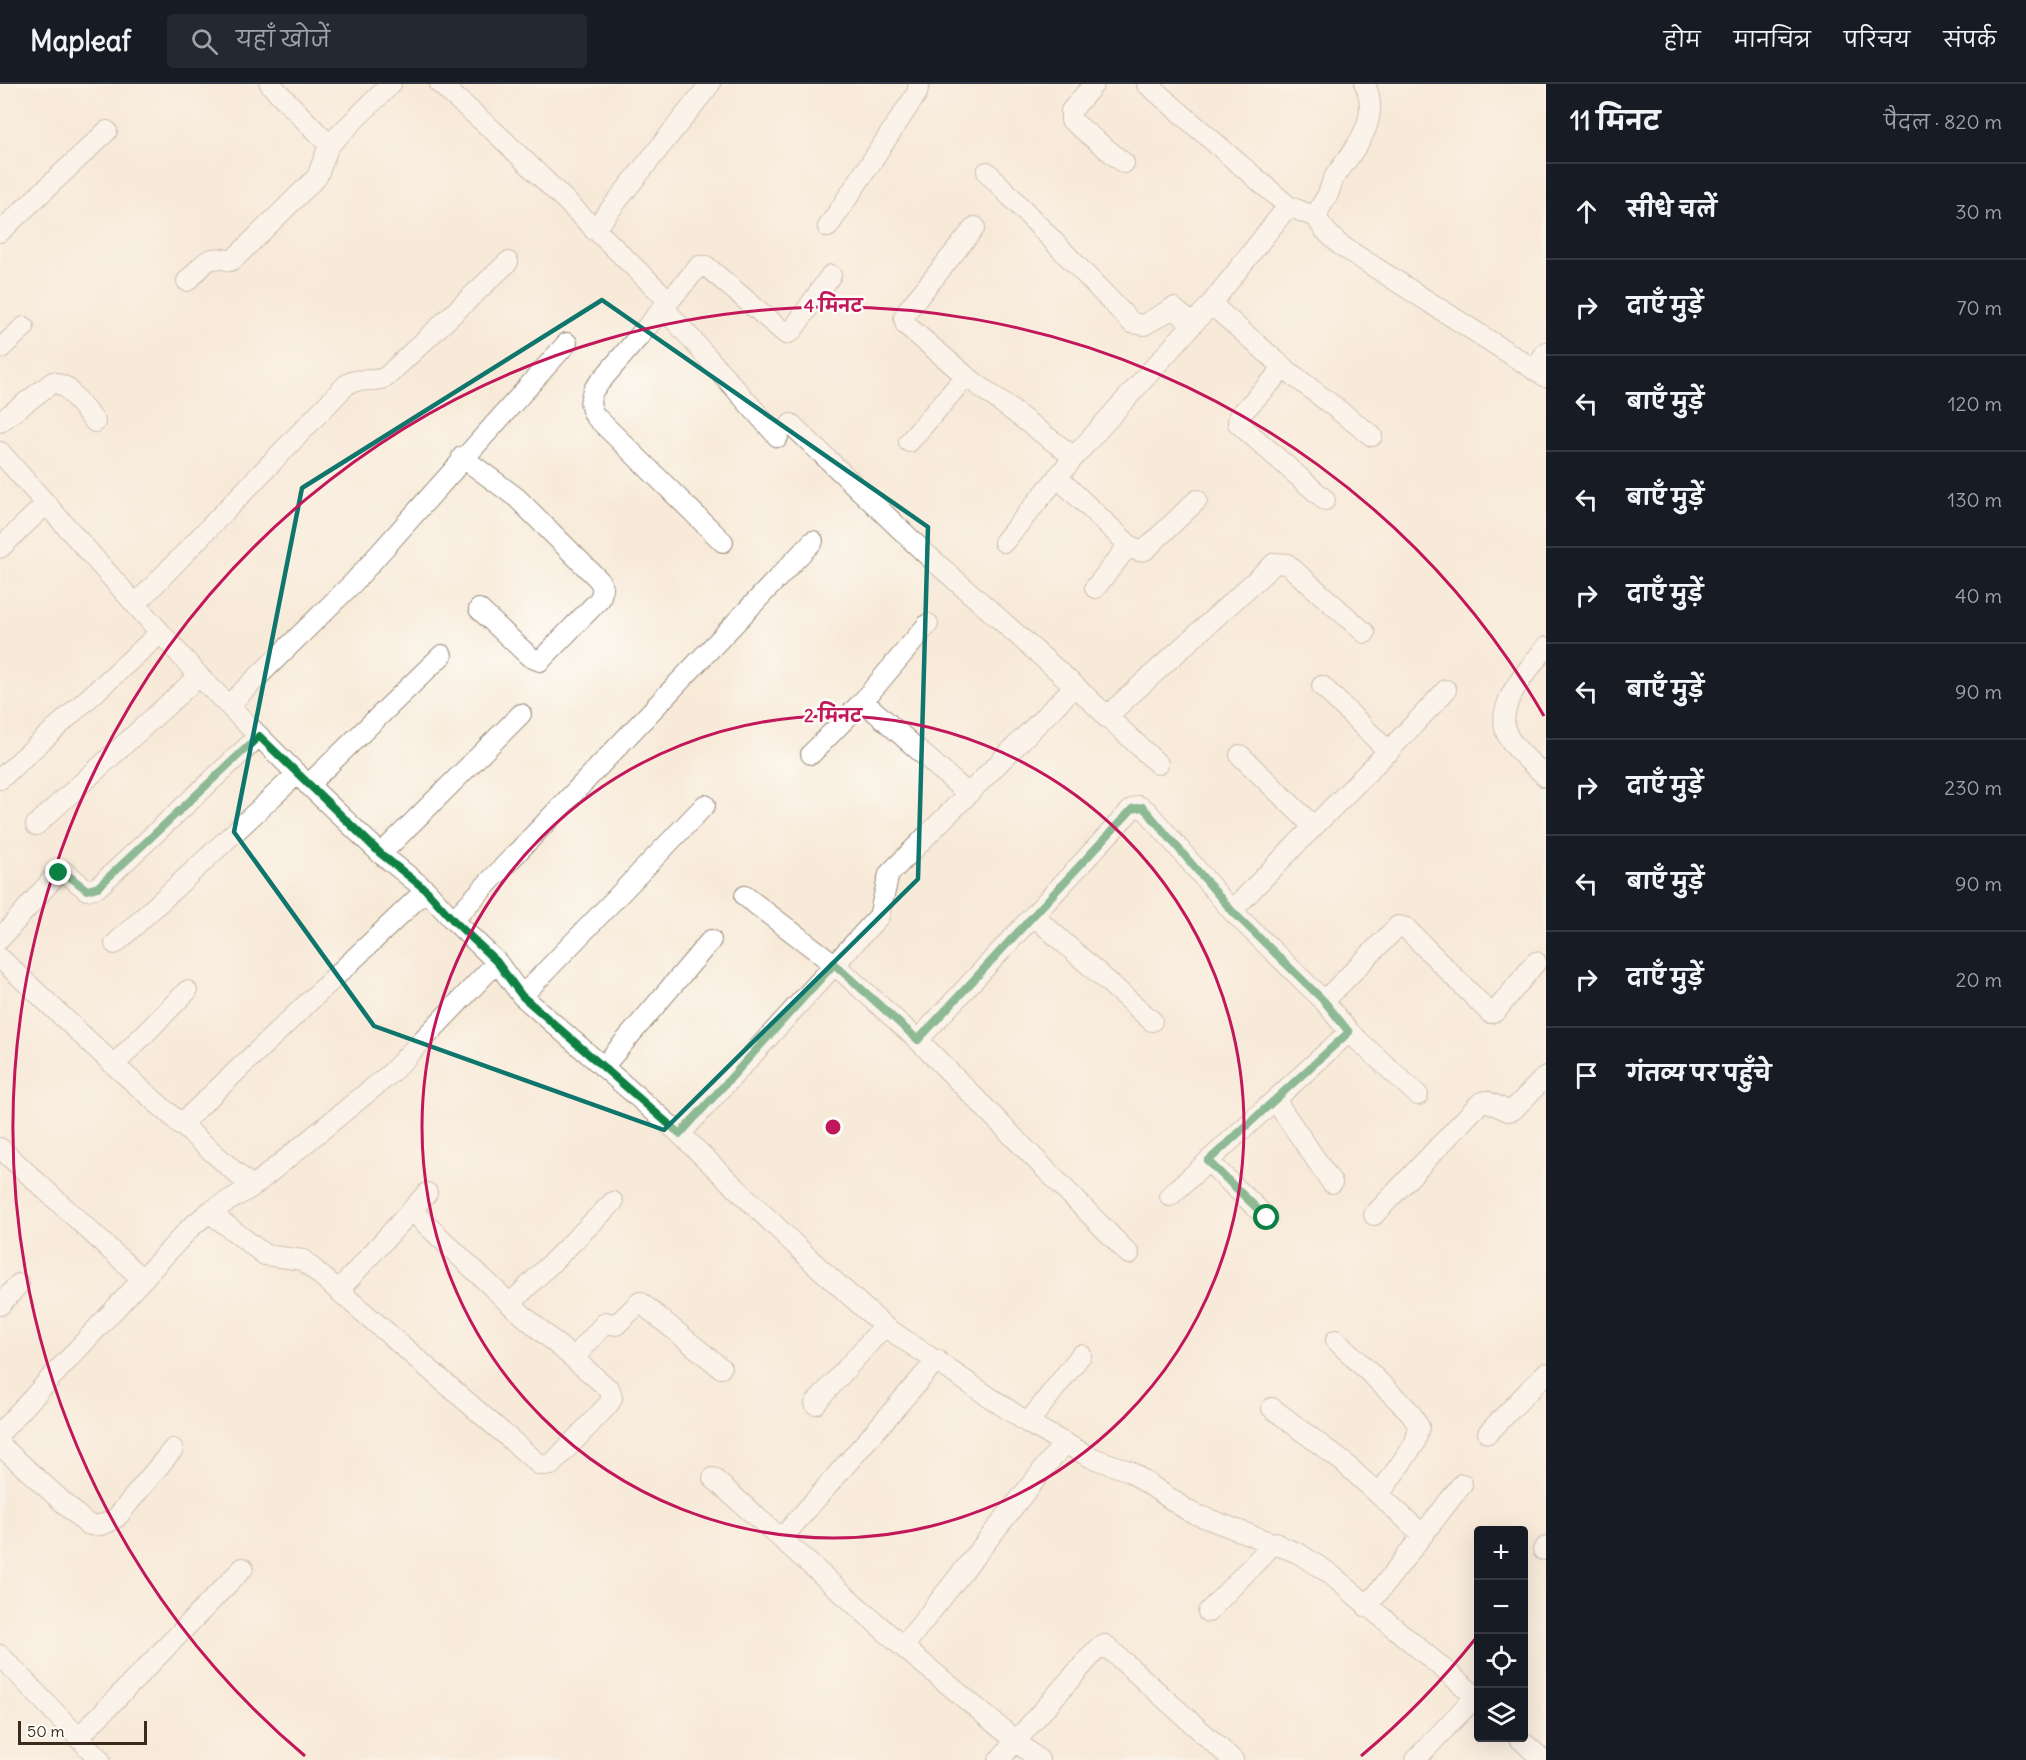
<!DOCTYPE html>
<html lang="hi">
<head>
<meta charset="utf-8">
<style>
  body { margin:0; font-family:Delius,"Playpen Sans Deva",sans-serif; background:#242831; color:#f1f3f6 }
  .controls { position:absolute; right:18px; bottom:18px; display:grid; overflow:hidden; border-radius:6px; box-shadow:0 6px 24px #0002 }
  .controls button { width:54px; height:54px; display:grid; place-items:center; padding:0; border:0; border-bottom:2px solid #363941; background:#171b24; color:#f1f3f6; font:30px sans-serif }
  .scale { position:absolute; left:18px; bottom:15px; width:129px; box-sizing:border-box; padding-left:6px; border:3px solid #3b2a1e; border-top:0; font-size:16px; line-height:21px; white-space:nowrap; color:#3b2a1e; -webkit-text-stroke:4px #fdfcf7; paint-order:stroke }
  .stop { position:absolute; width:18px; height:18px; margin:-14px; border:4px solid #0b8043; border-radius:50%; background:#fff }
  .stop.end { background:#0b8043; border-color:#fff; box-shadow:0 2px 6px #0008 }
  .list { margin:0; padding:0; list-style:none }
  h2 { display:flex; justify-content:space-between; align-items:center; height:78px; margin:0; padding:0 24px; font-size:26px }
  h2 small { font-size:20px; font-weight:400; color:#9ea1a6 }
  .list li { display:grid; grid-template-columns:39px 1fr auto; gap:18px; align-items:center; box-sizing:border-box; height:96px; padding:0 24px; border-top:2px solid #363941 }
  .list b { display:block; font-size:22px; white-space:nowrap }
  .list em { font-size:20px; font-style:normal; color:#9ea1a6 }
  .icon { flex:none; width:33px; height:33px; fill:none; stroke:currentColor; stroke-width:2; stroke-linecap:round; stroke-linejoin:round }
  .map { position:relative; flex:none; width:1546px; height:1676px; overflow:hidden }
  header { display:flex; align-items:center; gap:36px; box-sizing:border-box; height:84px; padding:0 30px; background:#171b24; border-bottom:2px solid #363941 }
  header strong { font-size:28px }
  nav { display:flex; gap:33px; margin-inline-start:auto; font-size:21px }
  .search { width:420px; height:54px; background:#242831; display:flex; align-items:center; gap:15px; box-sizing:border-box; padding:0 21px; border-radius:6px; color:#9ea1a6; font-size:22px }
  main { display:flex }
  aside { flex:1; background:#171b24 }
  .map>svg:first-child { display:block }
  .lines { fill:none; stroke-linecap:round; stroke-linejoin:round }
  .street-casing { stroke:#9a8a7b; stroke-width:22 }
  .street { stroke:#fff; stroke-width:20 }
  .route { stroke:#0b8043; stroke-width:8 }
  .marked { fill:none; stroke:#0f766e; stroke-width:4.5; stroke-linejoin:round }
  .ring { fill:none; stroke:#c2185b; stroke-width:3 }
  .centre { fill:#c2185b; stroke:#fdfcf7; stroke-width:3 }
  .ring-label { font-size:18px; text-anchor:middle; font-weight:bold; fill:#c2185b; stroke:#fdfcf7; stroke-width:5; stroke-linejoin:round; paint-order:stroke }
</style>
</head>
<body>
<header>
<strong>Mapleaf</strong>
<div class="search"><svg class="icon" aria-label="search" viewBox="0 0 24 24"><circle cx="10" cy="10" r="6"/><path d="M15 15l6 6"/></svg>यहाँ खोजें</div>
<nav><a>होम</a><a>मानचित्र</a><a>परिचय</a><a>संपर्क</a></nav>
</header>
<main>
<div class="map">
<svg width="1546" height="1676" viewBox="0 0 1546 1676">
  <rect width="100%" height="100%" fill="#fdfcf7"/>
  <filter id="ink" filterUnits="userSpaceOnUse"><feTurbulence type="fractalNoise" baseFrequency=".0167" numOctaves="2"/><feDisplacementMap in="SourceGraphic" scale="12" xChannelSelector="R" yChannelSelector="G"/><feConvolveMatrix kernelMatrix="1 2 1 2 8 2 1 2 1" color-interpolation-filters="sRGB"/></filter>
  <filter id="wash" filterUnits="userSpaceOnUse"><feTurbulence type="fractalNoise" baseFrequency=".008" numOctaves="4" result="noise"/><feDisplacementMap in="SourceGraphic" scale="24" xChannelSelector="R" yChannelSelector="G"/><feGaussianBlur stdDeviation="1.35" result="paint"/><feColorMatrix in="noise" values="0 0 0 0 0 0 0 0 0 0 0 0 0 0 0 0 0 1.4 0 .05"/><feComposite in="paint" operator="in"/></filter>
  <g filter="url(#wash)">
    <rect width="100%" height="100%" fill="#f8ead8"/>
  </g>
  <g filter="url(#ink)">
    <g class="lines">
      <g class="street-casing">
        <path id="street" d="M270 0 329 61 391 0
          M440 0 497 50 668 216
          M1094 0 1071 27V36L1124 79
          M1147 0 1288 122
          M1365 0C1381 37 1356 62 1336 91 1331 97 1331 105 1327 112 1323 119 1315 128 1319 137 1322 146 1334 154 1340 161L1546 293
          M987 88 1132 239 1144 241 1173 224 1193 240
          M828 143 917 9 919 0
          M975 143 907 227 904 234 906 241 966 292 1074 373
          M594 146 710 0
          M0 148 107 47
          M187 197C204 181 206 169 230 177L235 174 317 93 329 61
          M1211 220 1284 284 1372 352
          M663 223 778 353
          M0 265 24 243
          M1284 284 1239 332 1238 339 1325 416
          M1534 286 1546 268
          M0 338 53 298 66 303 95 338
          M791 340 926 470 1075 602 1158 680
          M909 358 966 292
          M0 368 199 592 297 690 381 770 426 806 453 836 497 878 522 912 680 1050 816 1181 884 1242 1028 1339 1090 1373 1129 1387 1190 1428 1298 1469 1329 1489 1478 1614
          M462 373 517 414 599 496 603 504 600 515 540 577 530 573 479 525
          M1057 393 1129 461 1095 504
          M723 458 595 332C589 322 589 316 594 305L699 182H706L786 250 792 247 831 191
          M1004 458 1074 373 1211 220 1288 122 1318 134
          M1129 461 1138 467 1145 466 1197 416
          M0 464 46 420
          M136 520 346 301C358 292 373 300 386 293L508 178
          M1546 563C1530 585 1496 617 1506 648 1513 665 1533 680 1546 693
          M1322 602 1389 668
          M863 617 968 710
          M230 620 353 499 567 259
          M1106 633 1275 479 1287 480 1365 549
          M811 670 863 617 928 540
          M1240 671 1312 741
          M0 695 160 549
          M308 701 442 571
          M36 741 199 592
          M381 770 521 630
          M745 812 834 880 918 956 1129 1170
          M1232 827C1302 752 1377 682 1446 606
          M1034 832 1152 937
          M453 836 813 457
          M0 855 57 790 65 788 87 806 98 803 259 652
          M115 860 297 690
          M0 874 114 981 252 1103
          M522 912 705 721
          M1324 917 1398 842 1406 844 1490 929 1496 927 1536 878
          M918 956 1132 725 1139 722 1147 727 1232 827 1324 917 1349 948 1418 1011
          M114 981 187 907
          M603 983 711 856
          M1275 1016 1332 1099
          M180 1041 426 806
          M680 1050 879 832 889 790 1075 602
          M0 1064 141 1194
          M1208 1077 1267 1134
          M1170 1112 1349 948
          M209 1128 265 1171 303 1176 540 1381H551L608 1321 612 1314 610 1306 510 1220 411 1126
          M1374 1131 1480 1019 1486 1017 1508 1027 1513 1026 1546 992
          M339 1206 427 1109
          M510 1220 613 1118
          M0 1221 19 1200
          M1336 1256 1410 1328 1419 1343 1415 1359 1379 1411
          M574 1274 606 1238 616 1241 640 1218 721 1284
          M815 1320 884 1242
          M1272 1324 1343 1378 1423 1451
          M1028 1339 1081 1271
          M0 1349 189 1145 209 1128 252 1103 391 989 497 878
          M1488 1349 1546 1289
          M0 1361 87 1440C99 1444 108 1439 117 1433L173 1365
          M713 1394 903 1563 1039 1676
          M782 1454 937 1276
          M1543 1466 1546 1463
          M1367 1523 1462 1400
          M1208 1528 1275 1458
          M903 1563 1064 1359
          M0 1571 100 1676
          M78 1654 243 1484
          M1519 1654 1543 1676
          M999 1676 1097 1565 1105 1561 1233 1676
          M1415 1676 1476 1612"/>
      </g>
      <use href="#street" class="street"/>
    </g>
  </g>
  <g class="lines" filter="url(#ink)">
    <path class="route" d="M59 789H65L87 806 98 803 259 652 381 770 426 806 453 836 497 878 522 912 680 1050 834 880 918 956 1132 725 1143 723 1232 827 1324 917 1349 948 1208 1077 1267 1134"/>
  </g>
  <path d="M0 0H1546V1676H0ZM602 216 928 443 918 795 664 1046 374 942 234 748 302 404Z" fill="#f8ead8" fill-opacity=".55" fill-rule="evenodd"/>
  <path class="marked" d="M602 216 928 443 918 795 664 1046 374 942 234 748 302 404Z"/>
  <g class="ring">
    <circle cx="833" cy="1043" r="411"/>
    <path d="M1476 1554A821 821 0 0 1 1361 1672M305 1672A821 821 0 1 1 1544 632"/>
  </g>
  <circle cx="833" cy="1043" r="9" class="centre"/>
  <g class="ring-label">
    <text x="833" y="228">4 मिनट</text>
    <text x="833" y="638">2 मिनट</text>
  </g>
</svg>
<div class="controls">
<button>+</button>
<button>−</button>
<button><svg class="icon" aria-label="locate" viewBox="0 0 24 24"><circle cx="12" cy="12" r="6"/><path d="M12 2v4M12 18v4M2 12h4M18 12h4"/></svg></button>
<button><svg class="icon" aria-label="layers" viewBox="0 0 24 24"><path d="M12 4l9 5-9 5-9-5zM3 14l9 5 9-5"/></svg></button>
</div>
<div class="scale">50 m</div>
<div class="stop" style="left:1267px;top:1134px"></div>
<div class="stop end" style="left:59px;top:789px"></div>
</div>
<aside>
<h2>11 मिनट<small>पैदल · 820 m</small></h2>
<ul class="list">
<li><svg class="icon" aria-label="ahead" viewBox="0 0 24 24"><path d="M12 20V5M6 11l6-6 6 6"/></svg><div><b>सीधे चलें</b></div><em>30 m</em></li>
<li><svg class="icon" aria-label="right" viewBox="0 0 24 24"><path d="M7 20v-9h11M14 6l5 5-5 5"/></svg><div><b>दाएँ मुड़ें</b></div><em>70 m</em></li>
<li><svg class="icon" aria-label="left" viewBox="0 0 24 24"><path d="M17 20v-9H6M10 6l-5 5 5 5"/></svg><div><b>बाएँ मुड़ें</b></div><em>120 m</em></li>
<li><svg class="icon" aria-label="left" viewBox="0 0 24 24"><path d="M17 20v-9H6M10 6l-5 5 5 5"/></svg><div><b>बाएँ मुड़ें</b></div><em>130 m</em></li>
<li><svg class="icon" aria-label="right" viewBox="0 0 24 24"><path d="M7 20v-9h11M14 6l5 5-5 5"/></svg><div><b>दाएँ मुड़ें</b></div><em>40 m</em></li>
<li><svg class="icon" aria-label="left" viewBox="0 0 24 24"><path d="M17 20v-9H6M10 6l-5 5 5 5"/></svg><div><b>बाएँ मुड़ें</b></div><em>90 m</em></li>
<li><svg class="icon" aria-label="right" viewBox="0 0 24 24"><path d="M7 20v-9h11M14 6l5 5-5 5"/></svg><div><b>दाएँ मुड़ें</b></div><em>230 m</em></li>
<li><svg class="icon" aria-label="left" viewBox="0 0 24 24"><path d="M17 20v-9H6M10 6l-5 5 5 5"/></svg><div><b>बाएँ मुड़ें</b></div><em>90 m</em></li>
<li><svg class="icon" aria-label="right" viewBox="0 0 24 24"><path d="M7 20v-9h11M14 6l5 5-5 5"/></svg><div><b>दाएँ मुड़ें</b></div><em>20 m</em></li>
<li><svg class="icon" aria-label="arrive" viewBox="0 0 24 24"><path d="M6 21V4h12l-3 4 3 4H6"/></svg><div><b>गंतव्य पर पहुँचे</b></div></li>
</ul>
</aside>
</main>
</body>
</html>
